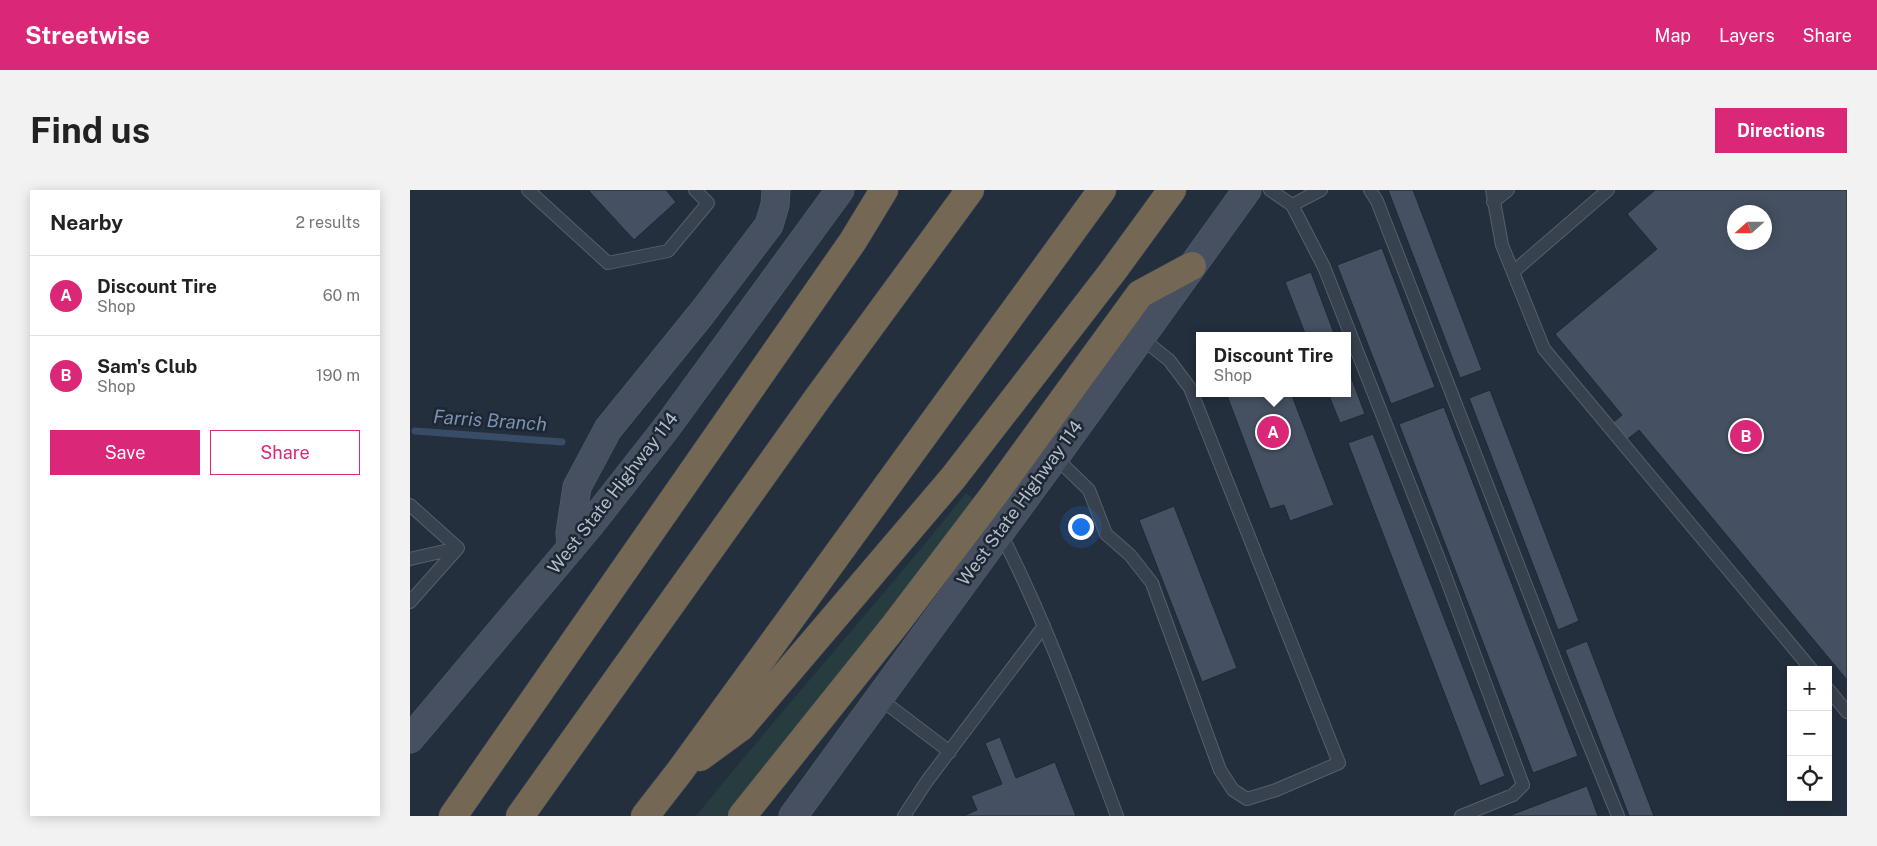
<!DOCTYPE html>
<html lang="en">
<head>
<meta charset="utf-8">
<style>
  body { margin:0; font-family:"Public Sans",sans-serif; background:#f2f2f2; color:#222 }
  .controls { position:absolute; right:15px; bottom:15px; display:grid; overflow:hidden; border-radius:0px; box-shadow:0 2px 12px #0003 }
  .controls button { width:45px; height:45px; display:grid; place-items:center; padding:0; border:0; border-bottom:1px solid #e0e0e0; background:#fff; color:#222; font:25px sans-serif }
  .compass { position:absolute; left:1317px; top:15px; width:45px; height:45px; border-radius:50%; background:#fff; box-shadow:0 2px 12px #0003; rotate:249deg }
  .you { position:absolute; left:670px; top:336px; width:18px; height:18px; margin:-12px; border:4px solid #fff; border-radius:50%; background:#1a73e8; box-shadow:0 0 0 8px #1a73e833 }
  .badge { display:grid; place-items:center; width:32px; height:32px; border-radius:50%; background:#db2777; color:#fff; font-size:16px; font-weight:700 }
  .pin { position:absolute; translate:-50% -50%; border:2px solid #fff; box-shadow:0 1px 5px #0006 }
  .popup { position:absolute; left:786px; top:142px; width:155px; height:65px; box-sizing:border-box; display:grid; place-content:center; border-radius:0px; background:#fff; filter:drop-shadow(0 1px 4px #0005); font-size:16px; white-space:nowrap; color:#767676 }
  .popup b { font-size:19px; color:#222 }
  .popup::after { content:''; position:absolute; left:50%; top:100%; margin-left:-10px; border:10px solid transparent; border-top-color:#fff }
  .list { margin:0; padding:0; list-style:none }
  h2 { display:flex; justify-content:space-between; align-items:center; height:65px; margin:0; padding:0 20px; font-size:21px }
  h2 small { font-size:16px; font-weight:400; color:#767676 }
  .list li { display:grid; grid-template-columns:32px 1fr auto; gap:15px; align-items:center; box-sizing:border-box; height:80px; padding:0 20px; border-top:1px solid #e0e0e0 }
  .list b { display:block; font-size:19px; white-space:nowrap }
  .list p { margin:0; font-size:16px; white-space:nowrap; color:#767676 }
  .list em { font-size:16px; font-style:normal; color:#767676 }
  .actions { display:flex; gap:10px; padding:15px 20px }
  .actions a { flex:1; padding:11px 0; border:1px solid #db2777; border-radius:0px; text-align:center; font-size:18px; color:#db2777 }
  .actions .main { background:#db2777; color:#fff }
  .icon { flex:none; width:28px; height:28px; fill:none; stroke:currentColor; stroke-width:2; stroke-linecap:round; stroke-linejoin:round }
  .map { position:relative; flex:none; width:1437px; height:626px; overflow:hidden; border-radius:0px }
  header { display:flex; align-items:center; gap:30px; box-sizing:border-box; height:70px; padding:0 25px; background:#db2777; color:#fff }
  header strong { font-size:24px }
  nav { display:flex; gap:28px; margin-inline-start:auto; font-size:18px }
  .intro { display:flex; align-items:center; justify-content:space-between; box-sizing:border-box; height:120px; padding:0 30px }
  h1 { margin:0; font-size:35px }
  .button { padding:12px 22px; border-radius:0px; background:#db2777; color:#fff; font-size:18px; font-weight:700 }
  main { display:flex; gap:30px; padding:0 30px }
  aside { flex:1; background:#fff; border-radius:0px; box-shadow:0 2px 12px #0003 }
  .map>svg:first-child { display:block }
  .green { fill:#263c3f }
  .lines { fill:none; stroke-linecap:round; stroke-linejoin:round }
  .stream { stroke:#394c67; stroke-width:7 }
  .building { fill:#455162; stroke:#1f2835; fill-rule:evenodd }
  .service-casing { stroke:#565f6c; stroke-width:14 }
  .secondary-casing { stroke:#565f6c; stroke-width:29 }
  .motorway-casing { stroke:#434c59; stroke-width:29 }
  .service { stroke:#38414e; stroke-width:12 }
  .secondary { stroke:#465061; stroke-width:28 }
  .motorway { stroke:#746855; stroke-width:28 }
  .labels { text-anchor:middle; stroke-width:5; stroke-linejoin:round; paint-order:stroke }
  .street-label { font-size:18px; fill:#b4bcc9; stroke:#1d2633 }
  .water-label { font-size:19px; font-style:italic; fill:#7c92b1; stroke:#1d2633 }
</style>
</head>
<body>
<header>
<strong>Streetwise</strong>
<nav><a>Map</a><a>Layers</a><a>Share</a></nav>
</header>
<div class="intro"><h1>Find us</h1><a class="button">Directions</a></div>
<main>
<aside>
<h2>Nearby<small>2 results</small></h2>
<ul class="list">
<li><span class="badge">A</span><div><b>Discount Tire</b><p>Shop</p></div><em>60 m</em></li>
<li><span class="badge">B</span><div><b>Sam's Club</b><p>Shop</p></div><em>190 m</em></li>
</ul>
<div class="actions"><a class="main">Save</a><a>Share</a></div>
</aside>
<div class="map">
<svg width="1437" height="626" viewBox="0 0 1437 626">
  <rect width="100%" height="100%" fill="#242f3e"/>
  <path class="green" d="M556 303 567 312 316 626H286C374 517 468 413 556 303Z"/>
  <g class="lines">
    <path class="stream" d="M5 241 152 252"/>
  </g>
  <path class="building" d="M178 0H256L266 12 224 50Z
    M978 0H1003L1072 180 1050 188Z
    M1245 0H1437V490L1229 240 1214 252 1200 235 1212 225 1145 144 1247 59 1217 24ZM1324 22H1354V52H1324Z
    M972 58 1025 197 981 214 927 75Z
    M901 82 925 146H896L875 92Z
    M937 176 955 224 930 233 918 203H937Z
    M1080 200 1169 431 1148 440 1059 208Z
    M816 203H881L924 315 880 331 874 315 860 319Z
    M1034 217 1168 566 1123 583 989 234Z
    M963 244 1095 586 1070 596 938 253Z
    M764 316 827 478 792 492 729 330Z
    M1177 451 1244 626H1219L1155 460Z
    M590 547 606 588 645 572 666 626H553L567 620 561 606 592 594 575 553Z
    M1177 596 1188 626H1098Z"/>
  <g class="lines">
    <g class="service-casing">
      <path id="service" d="M118 0 198 73 258 61 298 13 285 0
        M860 0 882 15 914 77 1032 377 1113 595 1103 605 1051 626
        M960 0 967 11 1152 488 1208 626
        M1082 0 1092 55 1134 159 1402 480
        M1083 12 1098 0
        M882 15 911 0
        M1103 82 1198 0
        M645 267 679 300 696 344 720 365 742 393 810 580 823 600 837 609 866 600 929 573 780 198 759 170 730 147
        M0 315 48 358 0 412
        M590 342C637 433 671 530 707 626
        M0 369 48 358
        M1418 499 1437 522
        M469 508 540 562
        M494 626 517 591 634 436"/>
    </g>
    <g class="secondary-casing">
      <path id="secondary" d="M161 358 160 343 167 297 198 239 292 123 359 35 365 15 366 0
        M0 549 180 335 257 237 430 0
        M383 626 645 267 837 0"/>
    </g>
    <g class="motorway-casing">
      <path id="motorway" d="M290 567 331 537 543 288 703 81 762 0
        M43 626 443 51 474 0
        M110 626 407 209 560 0
        M235 626 270 581 692 0
        M332 626 485 435 583 306 730 104 782 76"/>
    </g>
    <use href="#service" class="service"/>
    <use href="#secondary" class="secondary"/>
    <use href="#motorway" class="motorway"/>
  </g>
  <g class="labels">
    <g class="street-label">
      <text transform="translate(203 303) rotate(-52)" y="6">West State Highway 114</text>
      <text transform="translate(610 313) rotate(-54)" y="6">West State Highway 114</text>
    </g>
    <g class="water-label">
      <text transform="translate(80 230) rotate(4)" y="7">Farris Branch</text>
    </g>
  </g>
</svg>
<div class="controls">
<button>+</button>
<button>−</button>
<button><svg class="icon" aria-label="locate" viewBox="0 0 24 24"><circle cx="12" cy="12" r="6"/><path d="M12 2v4M12 18v4M2 12h4M18 12h4"/></svg></button>
</div>
<svg class="compass" viewBox="-18 -18 36 36"><path d="M0-13l5 13h-10z" fill="#e53935"/><path d="M0 13l5-13h-10z" fill="#767676"/></svg>
<div class="you"></div>
<div class="pin badge" style="left:863px;top:242px">A</div>
<div class="popup"><b>Discount Tire</b>Shop</div>
<div class="pin badge" style="left:1336px;top:246px">B</div>
</div>
</main>
</body>
</html>
